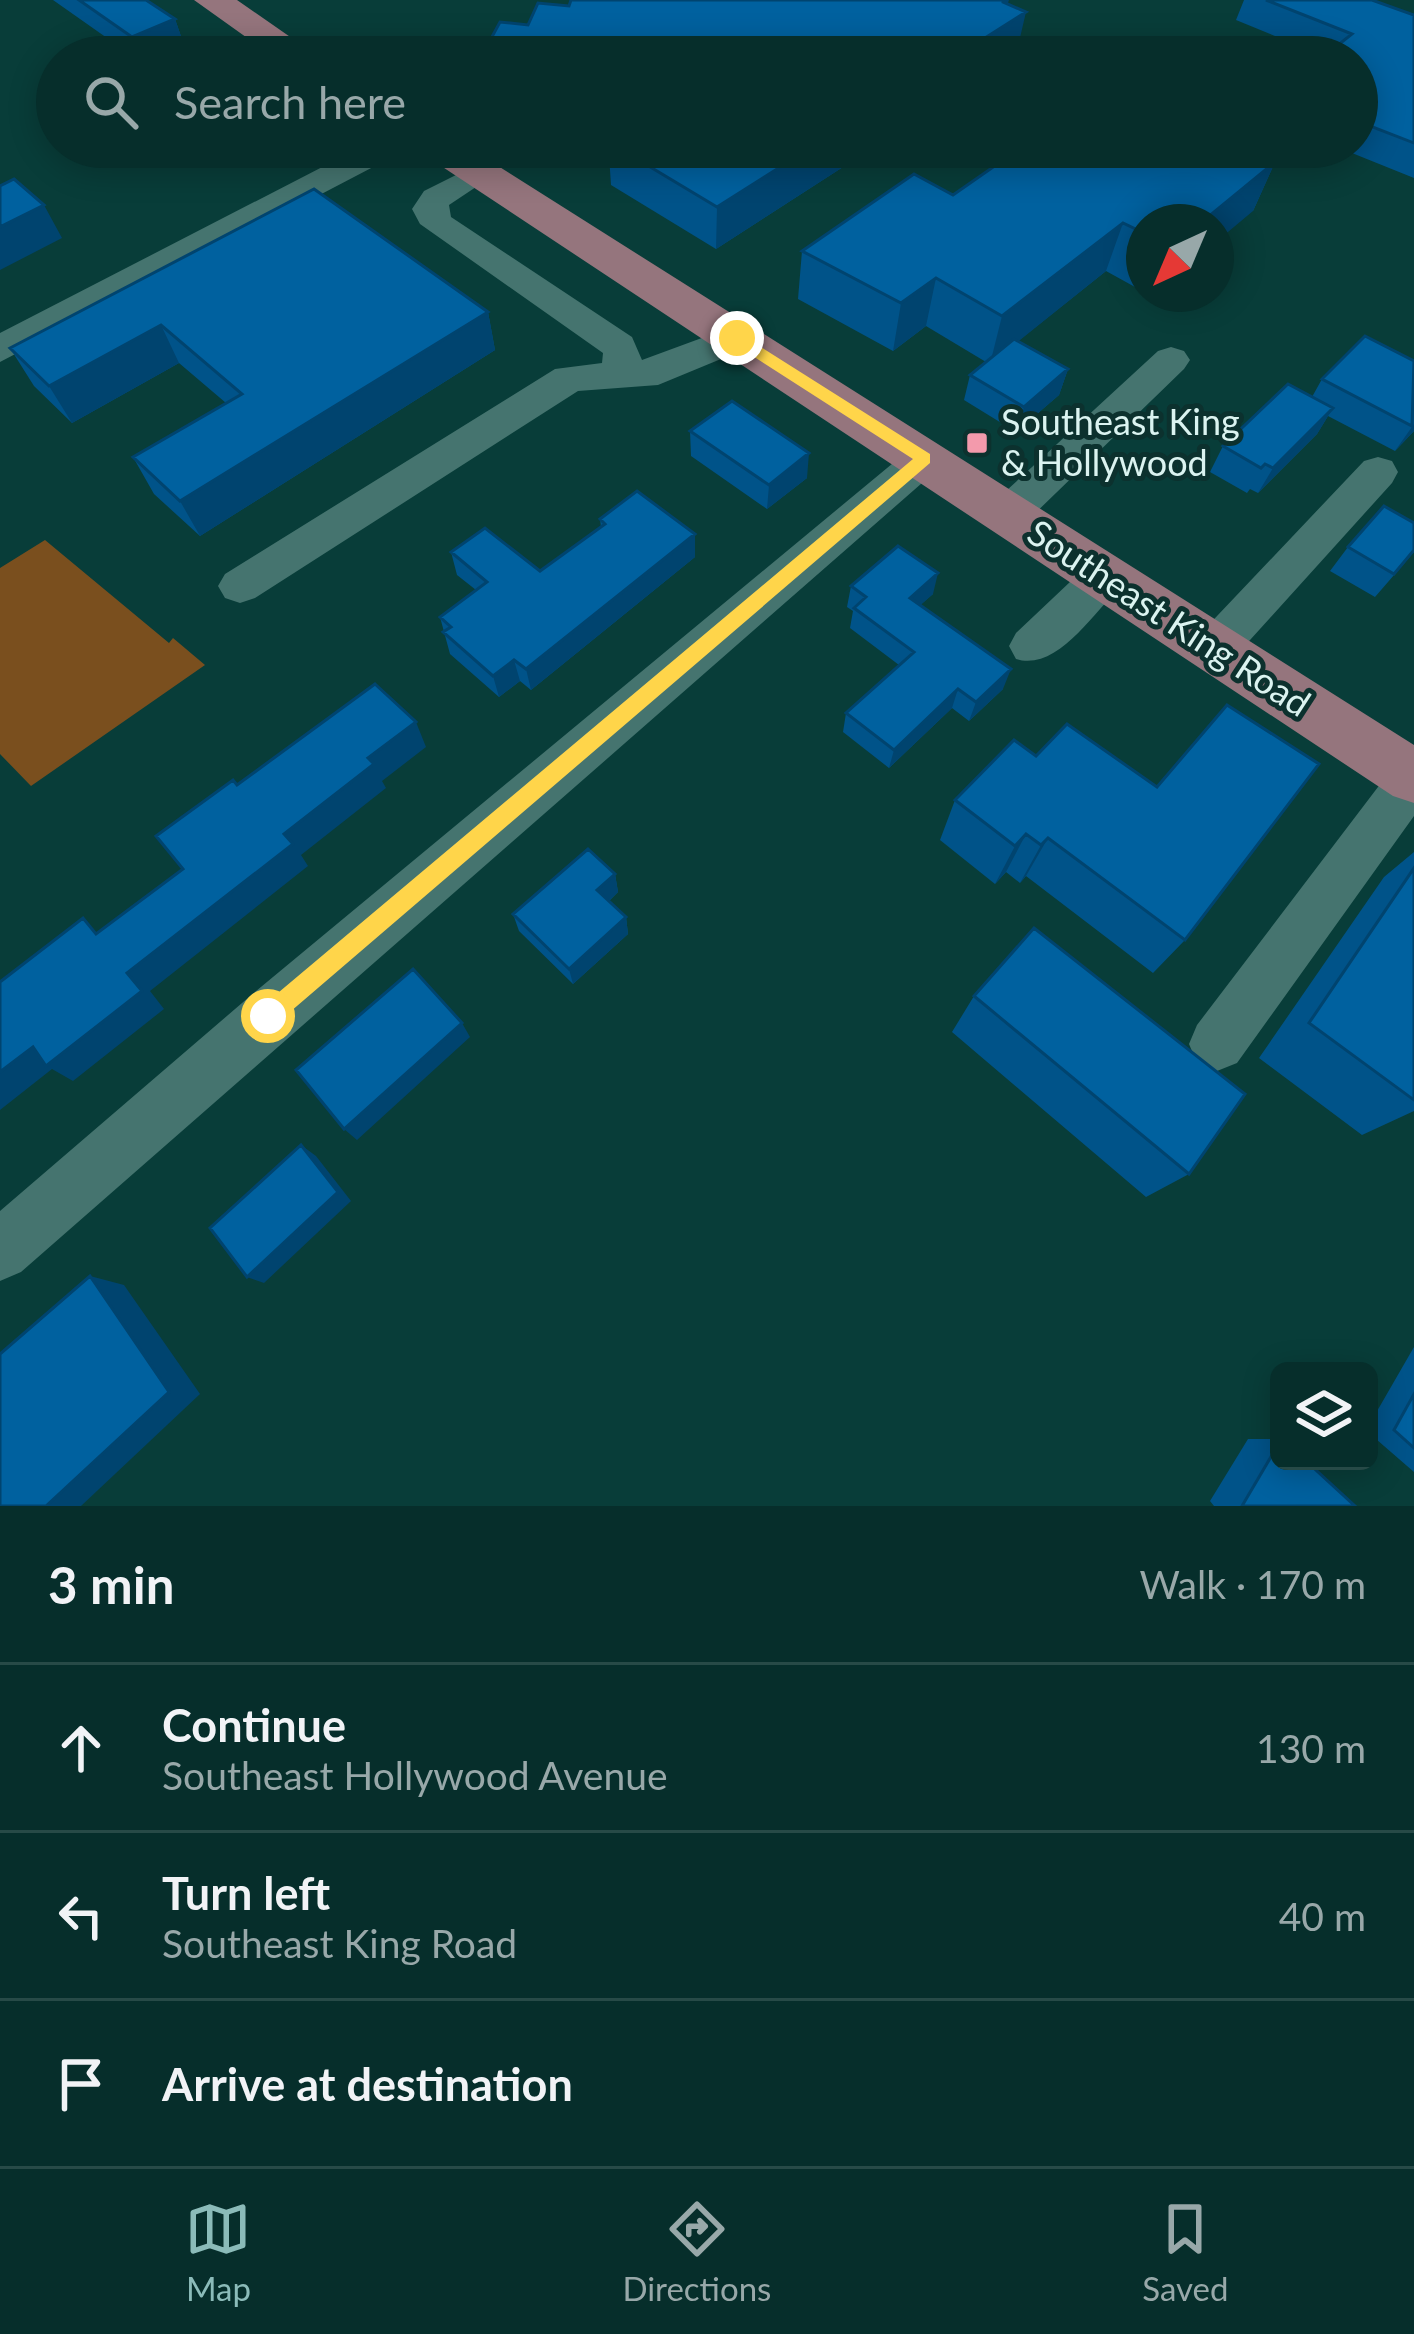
<!DOCTYPE html>
<html lang="en">
<head>
<meta charset="utf-8">
<style>
  body { margin:0; font-family:Lato,sans-serif; background:#143a37; color:#f1f3f6 }
  .controls { position:absolute; right:36px; bottom:36px; display:grid; overflow:hidden; border-radius:18px; box-shadow:0 6px 30px #0003 }
  .controls button { width:108px; height:108px; display:grid; place-items:center; padding:0; border:0; border-bottom:3px solid #274a47; background:#062e2b; color:#f1f3f6; font:60px sans-serif }
  .compass { position:absolute; left:1126px; top:204px; width:108px; height:108px; border-radius:50%; background:#062e2b; box-shadow:0 6px 30px #0003; rotate:224deg }
  .stop { position:absolute; width:36px; height:36px; margin:-27px; border:9px solid #ffd54a; border-radius:50%; background:#fff }
  .stop.end { background:#ffd54a; border-color:#fff; box-shadow:0 3px 12px #0008 }
  .list { margin:0; padding:0; list-style:none }
  h2 { display:flex; justify-content:space-between; align-items:center; height:156px; margin:0; padding:0 48px; font-size:51px }
  h2 small { font-size:39px; font-weight:400; color:#98a8a9 }
  .list li { display:grid; grid-template-columns:78px 1fr auto; gap:36px; align-items:center; box-sizing:border-box; height:168px; padding:0 48px; border-top:3px solid #274a47 }
  .list b { display:block; font-size:45px; white-space:nowrap }
  .list p { margin:0; font-size:39px; white-space:nowrap; color:#98a8a9 }
  .list em { font-size:39px; font-style:normal; color:#98a8a9 }
  .icon { flex:none; width:66px; height:66px; fill:none; stroke:currentColor; stroke-width:2; stroke-linecap:round; stroke-linejoin:round }
  .map { position:relative; flex:none; width:1414px; height:1506px; overflow:hidden }
  .search { position:absolute; background:#062e2b; box-shadow:0 6px 30px #0003; left:36px; right:36px; top:36px; height:132px; display:flex; align-items:center; gap:30px; box-sizing:border-box; padding:0 42px; border-radius:66px; color:#98a8a9; font-size:45px }
  .sheet { height:660px; background:#062e2b }
  nav { display:flex; justify-content:space-around; align-items:center; box-sizing:border-box; height:168px; border-top:3px solid #274a47; background:#062e2b; font-size:33px; color:#98a8a9 }
  nav a { display:grid; justify-items:center; gap:6px }
  nav .on { color:#8bbbb9 }
  .map>svg:first-child { display:block }
  .green { fill:#7a4f1e }
  .lines { fill:none; stroke-linecap:round; stroke-linejoin:round }
  .minor { fill:#45746f; fill-rule:evenodd }
  .major { fill:#95757d; fill-rule:evenodd }
  .wall { fill:#005389 }
  .shaded-wall { fill:#00446f }
  .building { fill:#00619f; stroke:#00446f; stroke-width:3 }
  .route { fill:#ffd54a }
  .poi-dot { fill:#f39aac; stroke:#0c312e; stroke-width:4.5 }
  .labels { text-anchor:middle; stroke-width:10; stroke-linejoin:round; paint-order:stroke }
  .poi-label { font-size:36px; fill:#dbf3f0; stroke:#0c312e; text-anchor:start }
  .street-label { font-size:36px; fill:#dbf3f0; stroke:#0c312e }
</style>
</head>
<body>
<div class="map">
<svg width="1414" height="1506" viewBox="0 0 1414 1506">
  <rect width="100%" height="100%" fill="#083d39"/>
  <path class="green" d="M45 540 169 643 173 638 205 665 31 786 0 754V568Z"/>
  <g class="lines">
    <path class="minor" d="M361 147H402L398 154 0 362V333Z
      M480 163 497 173 449 205 451 217 632 337 642 360 737 325 750 329 756 338 750 347 658 385 578 391 255 598 240 603 225 598 218 586 225 574 555 369 602 363 603 353 420 224 412 209 424 191Z
      M1171 347 1184 351 1190 360 1184 369 1024 524 1009 529 994 524 988 513 994 502 1158 351Z
      M924 444 938 449 944 459 938 469 21 1272 0 1281V1211L249 997 910 449Z
      M1378 457 1392 461 1398 472 1392 483 1231 661 1215 666 1199 661 1192 648 1199 635 1364 461Z
      M1104 559 1119 564 1126 576 1119 588C1093 614 1056 672 1016 659L1009 646 1016 633 1089 564Z
      M1414 756V816L1237 1063 1217 1071 1197 1063 1189 1044 1197 1025 1397 762Z"/>
    <path class="major" d="M194 0H237L319 57H274Z
      M420 147H468L1414 745V803L1393 796 426 156Z"/>
  </g>
  <path class="wall" d="M53 0H146L175 19 184 45 157 57H134Z
    M1244 0H1372L1414 15V178L1337 147H1357V57L1324 56 1236 20Z
    M567 147H874L716 249 611 185 609 155Z
    M1275 162 1253 211 1144 222V292L1106 271 1018 341 1068 369 1059 395 1016 432 964 400 970 375 986 362 926 326 893 351 798 299 802 251 953 195Z
    M314 189 488 312 495 350 200 536 154 494 133 457 226 403 179 363 72 423 34 386 10 348Z
    M1414 361V431L1395 451 1328 416 1317 434 1258 493 1250 489 1247 493 1210 472 1223 446 1312 397 1322 379Z
    M690 431 807 478 767 509 691 456Z
    M600 519 695 557 531 690 520 681 499 697 450 654 440 617 476 590 457 575 451 552 540 571 601 527Z
    M1348 547 1414 552 1375 597 1330 571Z
    M851 586 933 594 920 605 1003 689 969 721 952 708 889 768 843 732 846 713 899 665 850 628 853 611 847 607Z
    M1014 740 1185 940 1153 973 1026 876 1020 883 1006 872 995 884 940 840 955 800Z
    M1414 852V1111L1362 1135 1259 1058 1384 877Z
    M615 874 618 892 609 901 626 917 628 934 573 984 519 931 513 914Z
    M974 996 1189 1174 1146 1197 952 1032Z
    M1414 1347V1472L1369 1433V1425Z
    M1248 1439H1279V1461L1355 1506H1214L1210 1501Z"/>
  <path class="shaded-wall" d="M1003 0H1009L999 29 1026 12 1016 55 1013 57H955Z
    M175 19 184 45 157 57H141L132 37Z
    M812 147H874L716 249 717 207Z
    M1275 162 1253 211 1216 242V222H1202Z
    M44 205 62 238 0 270V227Z
    M1123 223 1106 271 990 364 1002 316Z
    M936 278 926 326 893 351 901 303Z
    M488 312 495 350 200 536 180 501Z
    M161 325 179 363 72 423 49 386Z
    M1068 369 1059 395 1016 432 1024 407Z
    M1333 408 1317 434 1258 493 1273 468Z
    M1414 424V431L1395 451Z
    M809 453 807 478 767 509 769 485Z
    M695 534V557L531 690 526 669Z
    M938 573 933 594 905 619 910 598Z
    M514 660 520 681 499 697 493 676Z
    M1011 669 1003 689 969 721 976 702Z
    M958 689 952 708 889 768 894 750Z
    M416 722 426 747 382 781 386 788 301 855 308 866 150 991 164 1009 73 1081 52 1069 0 1110V1072L127 973 368 758Z
    M1026 834 1006 872 995 884 1015 846Z
    M1048 838 1026 876 1020 883 1041 845Z
    M615 874 618 892 601 908 597 890Z
    M626 917 628 934 573 984 569 969Z
    M462 1023 470 1037 357 1140 344 1129Z
    M301 1145 316 1156 351 1201 264 1283 247 1277Z
    M90 1276 124 1285 200 1394 81 1506H46Z"/>
  <path class="building" d="M79 0H146L175 19 132 37Z
    M571 0H1003V2L1026 12 955 57H481L500 22 528 25 538 3 569 6Z
    M1266 0H1372L1414 15V143L1357 121V57H1323L1352 34Z
    M617 147H812L717 207Z
    M1022 147H1241L1275 162 1202 222H1144V233L1123 223 1002 316 936 278 901 303 802 251 914 174 953 195Z
    M14 179 44 205 0 227V186Z
    M314 189 488 312 180 501 133 457 242 394 161 325 49 386 10 348Z
    M1365 336 1414 361 1412 426 1322 379Z
    M1014 339 1068 369 1024 407 970 375Z
    M1288 384 1333 408 1273 468 1265 464 1261 468 1223 446Z
    M732 401 809 453 769 485 690 431Z
    M637 491 695 534 526 669 514 660 493 676 443 632 451 627 440 617 487 582 451 552 485 528 540 571 605 524 600 519Z
    M1384 506 1414 523V550L1394 574 1348 547Z
    M898 546 938 573 910 598 1011 669 976 702 958 689 894 750 846 713 914 652 854 608 866 597 851 586Z
    M375 684 416 722 368 758 374 764 284 834 293 844 127 973 142 991 46 1066 33 1047 0 1072V982L83 918 96 934 183 869 156 836 233 780 237 785Z
    M1227 705 1319 764 1185 940 1048 838 1041 845 1026 834 1015 846 955 800 1014 740 1036 756 1067 724 1157 787Z
    M588 849 615 874 597 890 626 917 569 969 513 914Z
    M1414 868V1100L1309 1023Z
    M1034 928 1245 1094 1189 1174 974 996Z
    M413 969 462 1023 344 1129 296 1070Z
    M301 1145 338 1192 247 1277 210 1228Z
    M90 1276 169 1392 46 1506H0V1354Z
    M1414 1394V1448L1394 1430Z
    M1279 1443V1461H1306L1355 1506H1242Z"/>
  <path class="route" d="M731 335H742L930 454V463L276 1024H260V1008L913 459 731 342Z"/>
  <rect class="poi-dot" x="965" y="431" width="24" height="24" rx="6"/>
  <g class="labels">
    <g class="poi-label">
      <text x="1001" y="435">Southeast King<tspan x="1001" dy="41">&amp; Hollywood</tspan></text>
    </g>
    <g class="street-label">
      <text transform="translate(1169 618) rotate(33)" y="13">Southeast King Road</text>
    </g>
  </g>
</svg>
<div class="controls">
<button><svg class="icon" aria-label="layers" viewBox="0 0 24 24"><path d="M12 4l9 5-9 5-9-5zM3 14l9 5 9-5"/></svg></button>
</div>
<svg class="compass" viewBox="-18 -18 36 36"><path d="M0-13l5 13h-10z" fill="#e53935"/><path d="M0 13l5-13h-10z" fill="#98a8a9"/></svg>
<div class="stop" style="left:268px;top:1016px"></div>
<div class="stop end" style="left:737px;top:338px"></div>
<div class="search"><svg class="icon" aria-label="search" viewBox="0 0 24 24"><circle cx="10" cy="10" r="6"/><path d="M15 15l6 6"/></svg>Search here</div>
</div>
<section class="sheet">
<h2>3 min<small>Walk · 170 m</small></h2>
<ul class="list">
<li><svg class="icon" aria-label="ahead" viewBox="0 0 24 24"><path d="M12 20V5M6 11l6-6 6 6"/></svg><div><b>Continue</b><p>Southeast Hollywood Avenue</p></div><em>130 m</em></li>
<li><svg class="icon" aria-label="left" viewBox="0 0 24 24"><path d="M17 20v-9H6M10 6l-5 5 5 5"/></svg><div><b>Turn left</b><p>Southeast King Road</p></div><em>40 m</em></li>
<li><svg class="icon" aria-label="arrive" viewBox="0 0 24 24"><path d="M6 21V4h12l-3 4 3 4H6"/></svg><div><b>Arrive at destination</b></div></li>
</ul>
</section>
<nav>
<a class="on"><svg class="icon" aria-label="map" viewBox="0 0 24 24"><path d="M3 6l6-2 6 2 6-2v14l-6 2-6-2-6 2zM9 4v14M15 6v14"/></svg>Map</a>
<a><svg class="icon" aria-label="directions" viewBox="0 0 24 24"><path d="M12 3l9 9-9 9-9-9zM9 14v-3h6M13 9l2 2-2 2"/></svg>Directions</a>
<a><svg class="icon" aria-label="saved" viewBox="0 0 24 24"><path d="M7 4h10v16l-5-4-5 4z"/></svg>Saved</a>
</nav>
</body>
</html>
